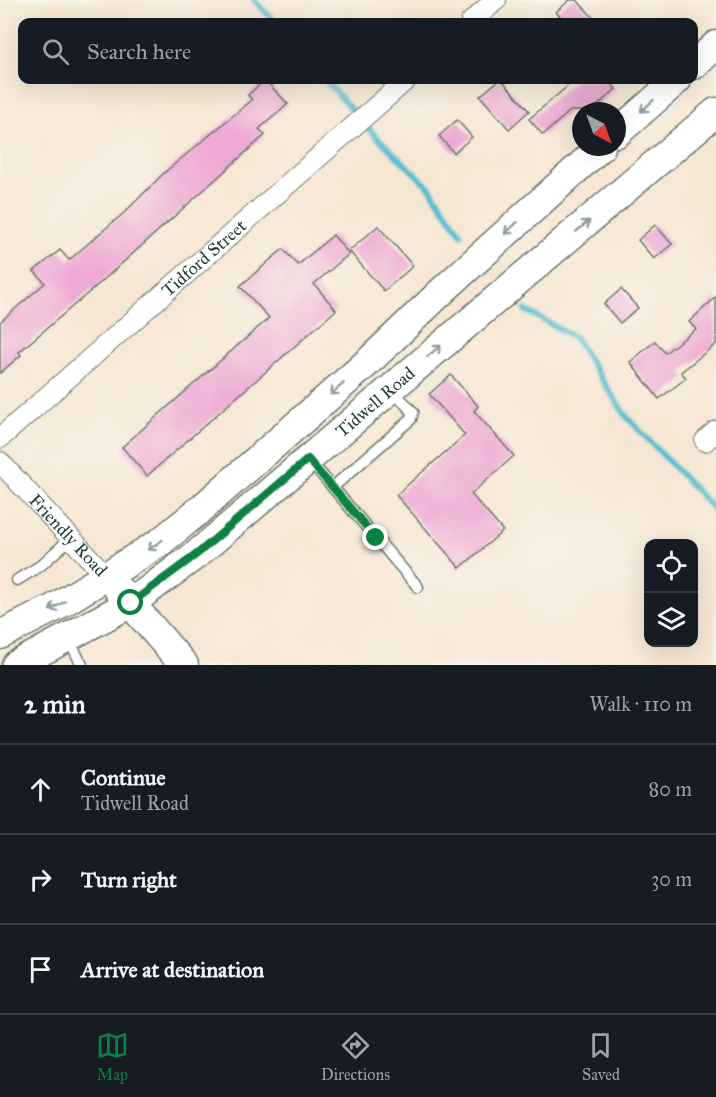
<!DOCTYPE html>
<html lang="en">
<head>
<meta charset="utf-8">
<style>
  body { margin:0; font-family:"IM FELL Great Primer",serif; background:#20242c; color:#f1f3f6 }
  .controls { position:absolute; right:18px; bottom:18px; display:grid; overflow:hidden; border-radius:12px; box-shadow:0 6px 24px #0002 }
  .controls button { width:54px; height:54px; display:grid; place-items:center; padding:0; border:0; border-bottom:2px solid #363941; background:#171b24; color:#f1f3f6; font:30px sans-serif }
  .compass { position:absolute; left:572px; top:102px; width:54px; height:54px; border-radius:50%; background:#171b24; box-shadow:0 6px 24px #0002; rotate:139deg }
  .stop { position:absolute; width:18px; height:18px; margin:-14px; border:4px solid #0b8043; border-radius:50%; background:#fff }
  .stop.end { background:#0b8043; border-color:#fff; box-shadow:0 2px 6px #0008 }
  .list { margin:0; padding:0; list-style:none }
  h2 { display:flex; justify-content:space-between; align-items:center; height:78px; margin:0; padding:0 24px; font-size:26px }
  h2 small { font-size:20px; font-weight:400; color:#9ea1a6 }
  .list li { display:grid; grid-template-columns:39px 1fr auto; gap:18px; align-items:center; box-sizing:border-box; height:90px; padding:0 24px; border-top:2px solid #363941 }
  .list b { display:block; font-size:22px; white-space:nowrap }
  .list p { margin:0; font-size:20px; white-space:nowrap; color:#9ea1a6 }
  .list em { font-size:20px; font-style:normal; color:#9ea1a6 }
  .icon { flex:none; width:33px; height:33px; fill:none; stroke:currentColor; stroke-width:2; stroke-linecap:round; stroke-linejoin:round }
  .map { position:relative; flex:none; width:716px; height:665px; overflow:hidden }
  .search { position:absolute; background:#171b24; box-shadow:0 6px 24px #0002; left:18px; right:18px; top:18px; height:66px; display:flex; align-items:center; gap:15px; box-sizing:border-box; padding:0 21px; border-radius:12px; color:#9ea1a6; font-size:22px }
  .sheet { height:348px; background:#171b24 }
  nav { display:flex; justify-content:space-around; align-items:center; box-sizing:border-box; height:84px; border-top:2px solid #363941; background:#171b24; font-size:16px; color:#9ea1a6 }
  nav a { display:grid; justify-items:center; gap:3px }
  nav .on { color:#0b8043 }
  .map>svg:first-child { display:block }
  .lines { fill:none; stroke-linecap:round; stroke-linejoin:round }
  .stream { stroke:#53bece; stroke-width:6 }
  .building { fill:#eea9d4 }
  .lane-casing { stroke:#6a786c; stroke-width:13 }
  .street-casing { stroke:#6a786c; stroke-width:22 }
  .secondary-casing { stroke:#6a786c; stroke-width:31 }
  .lane { stroke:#fff; stroke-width:10 }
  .street { stroke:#fff; stroke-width:20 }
  .secondary { stroke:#fff; stroke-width:28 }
  .oneway { stroke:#8f9e9a }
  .route { stroke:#0b8043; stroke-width:8 }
  .labels { text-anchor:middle; stroke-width:4.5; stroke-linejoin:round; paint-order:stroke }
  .street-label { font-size:18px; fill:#1f3d34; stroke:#f7f3e8 }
</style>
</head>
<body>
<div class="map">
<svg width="716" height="665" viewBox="0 0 716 665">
  <rect width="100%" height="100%" fill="#f7f3e8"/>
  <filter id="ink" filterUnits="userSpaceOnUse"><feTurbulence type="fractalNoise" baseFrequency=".0167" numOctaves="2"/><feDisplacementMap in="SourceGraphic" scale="12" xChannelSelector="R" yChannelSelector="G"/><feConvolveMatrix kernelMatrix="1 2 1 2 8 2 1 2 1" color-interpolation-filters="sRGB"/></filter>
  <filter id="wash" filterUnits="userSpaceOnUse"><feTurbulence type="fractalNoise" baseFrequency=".008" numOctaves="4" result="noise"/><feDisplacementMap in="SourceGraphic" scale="24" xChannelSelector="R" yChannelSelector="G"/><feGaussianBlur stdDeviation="1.35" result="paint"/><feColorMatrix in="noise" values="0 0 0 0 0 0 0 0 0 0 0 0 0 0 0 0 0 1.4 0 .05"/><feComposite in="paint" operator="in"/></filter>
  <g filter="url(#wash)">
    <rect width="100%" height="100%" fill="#f6e7d4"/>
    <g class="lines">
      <path class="stream" d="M254 0 275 22
        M325 80 376 136 430 188 461 234
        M525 310 574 337 626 416 716 512"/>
    </g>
    <g id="blocks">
      <path class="building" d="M570 0H577L597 22H565L556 12Z
        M265 80 288 104 259 129 265 135 100 283 19 352 21 355 0 373V322L45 283 34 271 60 250 69 260 126 211 165 172 252 100 248 95Z
        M499 80H502L529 111 509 129 480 96Z
        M575 80H608L616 89 591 111H570L543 135 529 119Z
        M457 120 472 137 454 153 439 136Z
        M655 225 672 244 654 259 638 240Z
        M378 226 413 266 384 291 349 251Z
        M333 235 349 254 314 284 336 310 147 476 122 447 269 318 240 286 283 249 298 265Z
        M621 289 638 308 620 323 604 304Z
        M716 297V344L681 372 686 378 659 399 630 362 655 341 665 353 696 329 689 322Z
        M451 375 478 406 474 411 514 456 471 494 503 531 460 568 396 495 465 435 429 394Z"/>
    </g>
  </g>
  <g filter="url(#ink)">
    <use href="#blocks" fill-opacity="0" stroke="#6a786c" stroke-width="1.5"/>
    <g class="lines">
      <g class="lane-casing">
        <path id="lane" d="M310 461 418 587
          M333 487 411 419 413 412 392 390
          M17 580 40 566 71 538
          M68 638 82 665"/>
      </g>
      <g class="street-casing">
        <g id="street">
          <path d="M471 22 496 0"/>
          <path id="s1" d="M0 438 406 80"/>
          <path d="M705 441 716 431"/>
          <path id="s2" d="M0 462 106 576"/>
        </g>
      </g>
      <g class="secondary-casing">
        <g id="secondary">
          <path d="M694 65 716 45"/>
          <path d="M617 133 677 80"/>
          <path d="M118 589 184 665"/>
          <path d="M0 635 54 608 106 576 159 543 201 509 367 363 441 292 601 147"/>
          <path id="s3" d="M16 665 131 603 197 554 716 112"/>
        </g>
      </g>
      <use href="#lane" class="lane"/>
      <use href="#street" class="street"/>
      <use href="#secondary" class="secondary"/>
    </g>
    <defs><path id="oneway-shaft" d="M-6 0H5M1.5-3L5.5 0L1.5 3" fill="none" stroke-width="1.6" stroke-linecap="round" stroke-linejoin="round" transform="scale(1.5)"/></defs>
    <g class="oneway">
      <use href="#oneway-shaft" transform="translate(647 106) rotate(138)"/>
      <use href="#oneway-shaft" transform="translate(583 226) rotate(-40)"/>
      <use href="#oneway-shaft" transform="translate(511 228) rotate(138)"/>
      <use href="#oneway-shaft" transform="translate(434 351) rotate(-40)"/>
      <use href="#oneway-shaft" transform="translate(337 389) rotate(139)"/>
      <use href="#oneway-shaft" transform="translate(155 545) rotate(146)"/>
      <use href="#oneway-shaft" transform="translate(57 606) rotate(150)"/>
    </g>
  </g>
  <g class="lines" filter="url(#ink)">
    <path class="route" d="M131 603 197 554 308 459 376 538"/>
  </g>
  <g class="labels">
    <g class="street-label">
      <text dy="6" stroke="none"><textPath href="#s1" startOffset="272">Tidford Street</textPath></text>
      <text dy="6" stroke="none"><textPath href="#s3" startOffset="447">Tidwell Road</textPath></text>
      <text dy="6" stroke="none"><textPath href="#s2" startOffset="100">Friendly Road</textPath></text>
    </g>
  </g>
</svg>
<div class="controls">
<button><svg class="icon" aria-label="locate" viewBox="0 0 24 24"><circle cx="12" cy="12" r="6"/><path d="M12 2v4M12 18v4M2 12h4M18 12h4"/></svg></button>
<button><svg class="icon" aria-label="layers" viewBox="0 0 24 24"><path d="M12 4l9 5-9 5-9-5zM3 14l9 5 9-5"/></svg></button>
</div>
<svg class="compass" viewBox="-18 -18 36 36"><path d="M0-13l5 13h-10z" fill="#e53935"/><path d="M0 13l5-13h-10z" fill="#9ea1a6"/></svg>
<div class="stop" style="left:131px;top:603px"></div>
<div class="stop end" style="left:376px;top:538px"></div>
<div class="search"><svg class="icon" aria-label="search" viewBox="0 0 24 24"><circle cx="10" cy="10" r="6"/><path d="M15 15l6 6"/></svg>Search here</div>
</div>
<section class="sheet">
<h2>2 min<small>Walk · 110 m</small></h2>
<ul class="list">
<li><svg class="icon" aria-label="ahead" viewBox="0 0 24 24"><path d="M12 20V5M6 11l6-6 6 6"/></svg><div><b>Continue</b><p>Tidwell Road</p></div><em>80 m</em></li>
<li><svg class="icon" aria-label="right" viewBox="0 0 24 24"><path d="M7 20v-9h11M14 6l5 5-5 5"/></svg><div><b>Turn right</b></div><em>30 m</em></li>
<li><svg class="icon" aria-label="arrive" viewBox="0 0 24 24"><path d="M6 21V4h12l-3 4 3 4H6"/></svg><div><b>Arrive at destination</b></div></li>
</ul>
</section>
<nav>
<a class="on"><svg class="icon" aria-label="map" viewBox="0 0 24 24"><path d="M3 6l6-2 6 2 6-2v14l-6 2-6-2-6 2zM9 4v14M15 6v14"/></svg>Map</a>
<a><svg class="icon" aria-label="directions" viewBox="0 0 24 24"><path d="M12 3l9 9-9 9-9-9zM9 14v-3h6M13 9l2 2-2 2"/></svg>Directions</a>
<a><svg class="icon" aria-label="saved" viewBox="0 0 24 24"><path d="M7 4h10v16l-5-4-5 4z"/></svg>Saved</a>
</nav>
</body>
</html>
